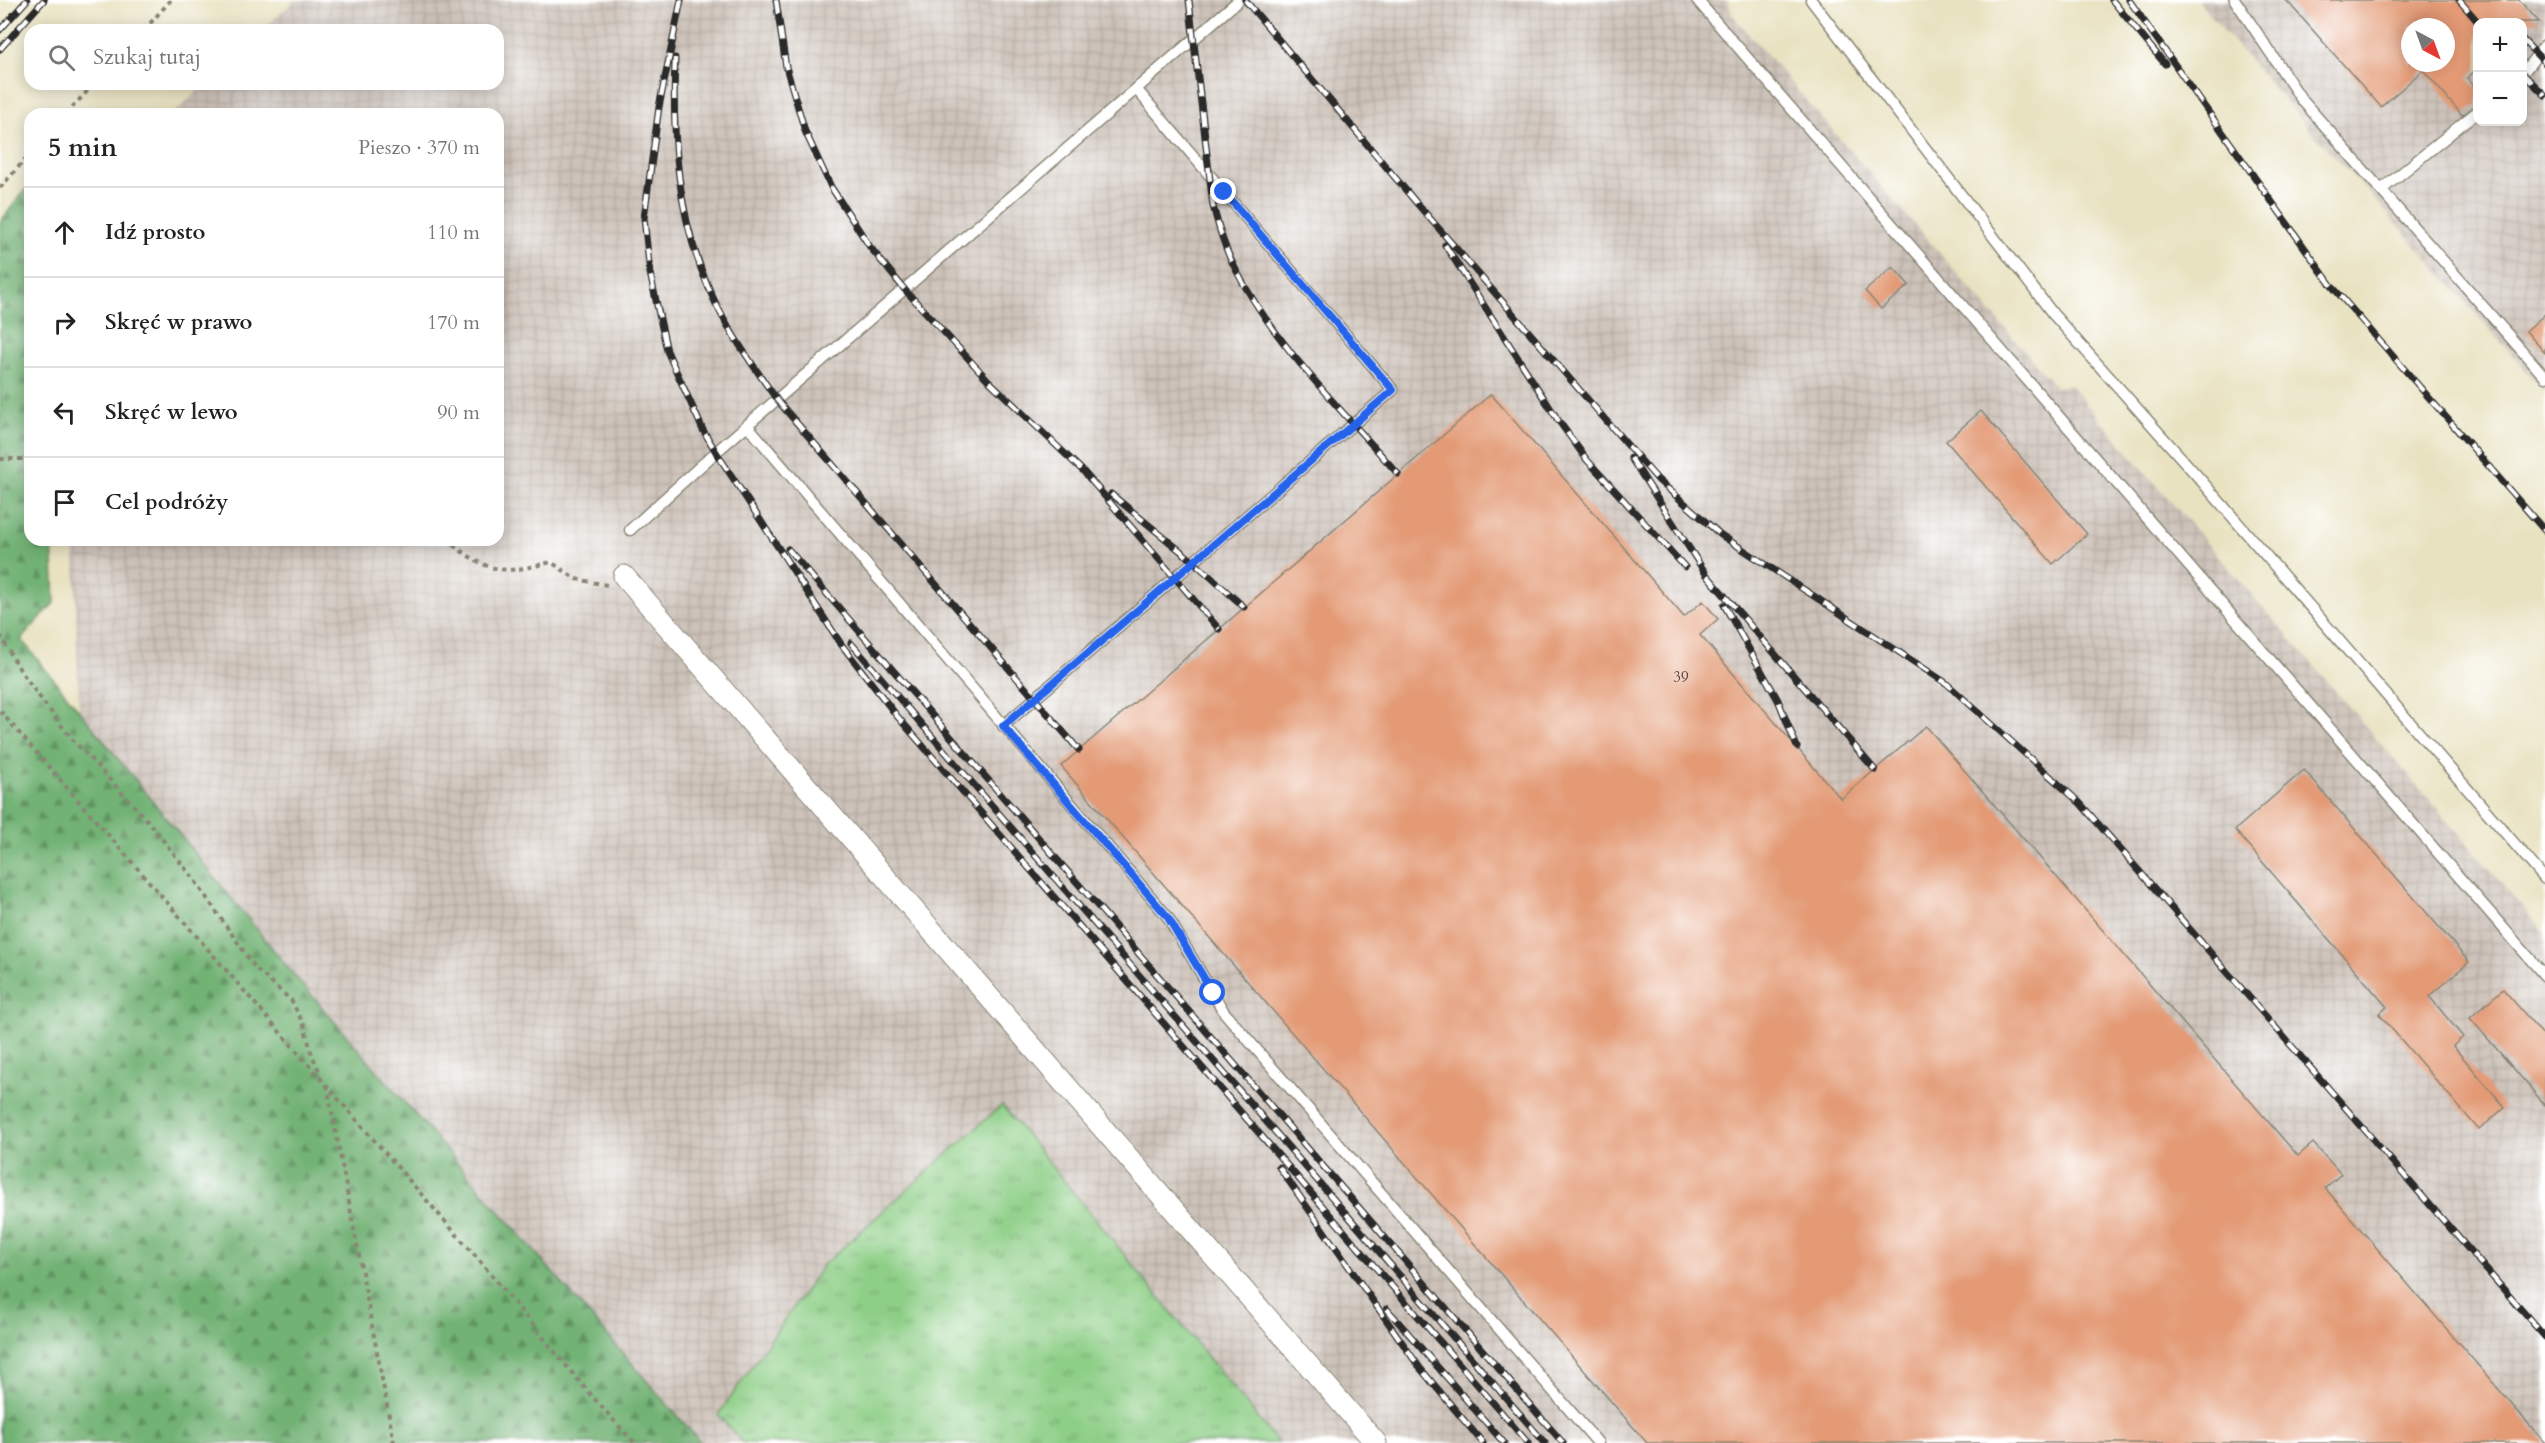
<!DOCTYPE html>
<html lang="pl">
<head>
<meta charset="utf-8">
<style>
  body { margin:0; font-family:Cardo,serif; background:#f6f6f6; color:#222 }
  .controls { position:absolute; right:18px; top:18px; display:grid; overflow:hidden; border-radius:12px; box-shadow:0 3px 15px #0003 }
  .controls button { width:54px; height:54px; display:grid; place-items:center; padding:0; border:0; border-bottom:2px solid #e0e0e0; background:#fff; color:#222; font:30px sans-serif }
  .compass { position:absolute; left:2401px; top:18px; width:54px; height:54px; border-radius:50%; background:#fff; box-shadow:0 3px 15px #0003; rotate:139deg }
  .stop { position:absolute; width:18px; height:18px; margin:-14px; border:4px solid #2563eb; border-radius:50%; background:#fff }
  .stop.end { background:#2563eb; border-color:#fff; box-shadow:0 2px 6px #0008 }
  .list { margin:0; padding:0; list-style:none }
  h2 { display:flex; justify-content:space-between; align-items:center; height:78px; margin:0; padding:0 24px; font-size:26px }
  h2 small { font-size:20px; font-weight:400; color:#767676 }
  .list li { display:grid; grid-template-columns:39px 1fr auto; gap:18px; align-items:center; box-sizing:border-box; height:90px; padding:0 24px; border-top:2px solid #e0e0e0 }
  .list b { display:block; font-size:22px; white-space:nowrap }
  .list em { font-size:20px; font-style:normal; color:#767676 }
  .icon { flex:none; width:33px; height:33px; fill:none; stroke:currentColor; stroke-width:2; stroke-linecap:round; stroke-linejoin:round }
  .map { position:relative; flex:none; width:2545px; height:1443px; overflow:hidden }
  .search { position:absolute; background:#fff; box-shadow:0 3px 15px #0003; left:24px; top:24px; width:480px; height:66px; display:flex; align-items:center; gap:15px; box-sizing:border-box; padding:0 21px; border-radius:18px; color:#767676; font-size:22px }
  .panel { position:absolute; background:#fff; box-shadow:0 3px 15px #0003; left:24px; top:108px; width:480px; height:438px; border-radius:18px }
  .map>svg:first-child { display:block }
  .industrial { fill:url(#industrial-grid); fill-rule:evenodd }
  .grass { fill:url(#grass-tufts); stroke:#5c7d59; stroke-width:1.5 }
  .forest { fill:url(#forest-firs); stroke:#4e6e50; stroke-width:1.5 }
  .building { fill:#e39a75; fill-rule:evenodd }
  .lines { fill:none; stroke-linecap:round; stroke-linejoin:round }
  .lane-casing { stroke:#8a8676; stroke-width:13 }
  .street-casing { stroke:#8a8676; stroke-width:23 }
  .path { stroke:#8a8676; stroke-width:4; stroke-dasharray:4.5 4.5; stroke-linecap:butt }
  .lane { stroke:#fff; stroke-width:10 }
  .street { stroke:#fff; stroke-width:21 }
  .rail-casing { stroke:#2b2b2b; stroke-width:7 }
  .rail { stroke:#fff; stroke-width:4.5; stroke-dasharray:14; stroke-linecap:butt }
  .route { stroke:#2563eb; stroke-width:8 }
  .labels { text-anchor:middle; stroke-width:5; stroke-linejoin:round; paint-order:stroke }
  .number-label { font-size:15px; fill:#59473e }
</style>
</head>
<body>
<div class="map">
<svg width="2545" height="1443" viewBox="0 0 2545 1443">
  <defs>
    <pattern id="industrial-grid" width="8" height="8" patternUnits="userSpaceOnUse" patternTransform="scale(1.5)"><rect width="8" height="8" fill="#cdc2b9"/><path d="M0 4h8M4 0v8" fill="none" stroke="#b0a79f"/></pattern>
    <pattern id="grass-tufts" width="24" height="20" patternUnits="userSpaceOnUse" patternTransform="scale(1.5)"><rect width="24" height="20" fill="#8ecf87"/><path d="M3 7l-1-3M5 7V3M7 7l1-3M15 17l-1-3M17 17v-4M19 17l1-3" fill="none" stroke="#74a86f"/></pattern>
    <pattern id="forest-firs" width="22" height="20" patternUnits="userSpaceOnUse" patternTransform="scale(1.5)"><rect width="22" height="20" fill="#72b274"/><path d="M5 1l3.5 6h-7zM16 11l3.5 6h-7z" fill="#5e915f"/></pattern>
  </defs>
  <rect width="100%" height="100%" fill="#fff"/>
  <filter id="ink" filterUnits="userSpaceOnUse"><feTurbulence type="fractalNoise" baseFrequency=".0167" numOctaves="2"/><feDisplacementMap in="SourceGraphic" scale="12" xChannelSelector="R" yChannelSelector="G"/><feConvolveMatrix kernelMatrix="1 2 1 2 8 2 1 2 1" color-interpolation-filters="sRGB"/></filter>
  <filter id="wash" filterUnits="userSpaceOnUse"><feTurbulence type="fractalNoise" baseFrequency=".008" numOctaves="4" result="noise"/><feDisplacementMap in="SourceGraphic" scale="24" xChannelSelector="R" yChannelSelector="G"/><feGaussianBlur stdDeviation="1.35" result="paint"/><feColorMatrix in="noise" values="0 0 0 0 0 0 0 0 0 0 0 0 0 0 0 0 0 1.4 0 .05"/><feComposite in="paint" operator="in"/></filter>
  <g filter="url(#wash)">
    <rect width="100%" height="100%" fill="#e9e2c1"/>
    <path class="industrial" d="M295 0H1727L1733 16 2056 387 2070 385 2545 933V1443H662L81 773 74 540H498V114H173L205 84H498V30H263Z
      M2197 0H2545V392L2372 196 2327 149ZM2478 22H2522V122H2478ZM2410 27H2446V63H2410Z"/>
    <path class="grass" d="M1002 1105 1278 1443H743L718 1415 823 1265Z"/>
    <path class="forest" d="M30 184V540H52L55 602 21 639 293 974 701 1443H0V222Z"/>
    <g id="blocks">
      <path class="building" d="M2286 0H2519L2539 22H2478V68L2467 78 2478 90V104L2462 115 2423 70 2381 107ZM2410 27H2446V63H2410Z
        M1893 267 1909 285 1881 309 1865 291Z
        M2545 314V353L2526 331Z
        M1491 394 1684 617 1703 601 1718 619 1700 635 1841 799 1926 726 2298 1156 2313 1143 2341 1174 2325 1188 2545 1443H1647L1061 766Z
        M1981 411 2087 534 2053 564 1946 441Z
        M2304 770 2469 962 2429 996 2463 1037 2453 1046 2505 1107 2479 1130 2379 1014 2387 1007 2235 830Z
        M2503 989 2545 1037V1105L2470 1018Z"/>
    </g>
  </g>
  <g filter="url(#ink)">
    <use href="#blocks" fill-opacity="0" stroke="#8a8676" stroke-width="1.5"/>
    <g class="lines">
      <g class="lane-casing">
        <path id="lane" d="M1697 0 2545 976
          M1811 0 2053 314 2199 478 2545 879
          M2235 0 2302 100 2545 377
          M2522 74 2545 45
          M2381 190 2478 111
          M747 425 1167 916 1224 1012 1598 1443
          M630 530 716 452 1239 0
          M1003 726 1393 390 1137 90"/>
      </g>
      <g class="street-casing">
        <path id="street" d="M624 576 1376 1443"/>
      </g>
      <path class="path" d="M144 30 171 0
        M66 114 94 84
        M0 188 30 154
        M0 459H30
        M446 540C490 572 498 576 551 562L576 579 607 585
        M0 635 20 670 44 703 72 739 147 820 193 878 256 969 291 1000 304 1025 312 1055 320 1073
        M0 711C155 888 309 1066 464 1243 522 1309 574 1380 635 1443
        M327 1085 394 1443"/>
      <use href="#lane" class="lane"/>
      <use href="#street" class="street"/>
      <g class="rail-casing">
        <path id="rail" d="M681 0 659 107 644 218 650 273 667 351 703 430 716 452 841 644 897 716 1528 1443
          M776 0 786 67 805 131 831 187 870 247 905 290 989 381 1083 471 1219 629
          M1189 0 1213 206C1219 228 1225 250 1236 270 1275 345 1342 410 1398 474
          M1245 0 1420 207 1658 480 1721 535 1946 683 2080 803 2545 1337
          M2112 0 2165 64
          M2129 0 2331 285 2545 531
          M2459 0 2478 22
          M0 30 27 0
          M2522 39 2545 63
          M0 49 44 0
          M675 58C672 137 677 217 710 291 727 330 753 365 777 400L1079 750
          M2522 73 2545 95
          M1445 245 1558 420 1587 460 1685 567
          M1631 458 1706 574 1875 770
          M1111 494 1194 562 1244 607
          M788 549 1563 1443
          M1724 605 1778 700 1797 747
          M851 643 1545 1443
          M1279 1167 1420 1368 1483 1443
          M1387 1309 1504 1443"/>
      </g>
      <use href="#rail" class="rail"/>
    </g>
  </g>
  <g class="lines" filter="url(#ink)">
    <path class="route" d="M1213 993 1167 916 1003 726 1393 390 1224 192"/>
  </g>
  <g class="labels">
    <g class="number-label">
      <text x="1681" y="682">39</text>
    </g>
  </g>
</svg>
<div class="controls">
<button>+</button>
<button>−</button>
</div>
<svg class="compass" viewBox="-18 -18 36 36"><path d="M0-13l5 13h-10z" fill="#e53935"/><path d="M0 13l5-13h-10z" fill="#767676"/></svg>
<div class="stop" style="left:1213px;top:993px"></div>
<div class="stop end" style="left:1224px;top:192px"></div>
<div class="search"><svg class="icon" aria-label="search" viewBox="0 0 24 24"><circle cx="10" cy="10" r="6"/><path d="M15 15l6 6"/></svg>Szukaj tutaj</div>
<section class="panel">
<h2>5 min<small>Pieszo · 370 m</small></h2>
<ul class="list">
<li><svg class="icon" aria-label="ahead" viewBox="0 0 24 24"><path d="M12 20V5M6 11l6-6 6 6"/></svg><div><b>Idź prosto</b></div><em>110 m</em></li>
<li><svg class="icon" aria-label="right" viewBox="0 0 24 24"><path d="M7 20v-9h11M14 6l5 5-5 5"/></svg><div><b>Skręć w prawo</b></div><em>170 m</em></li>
<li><svg class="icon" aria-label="left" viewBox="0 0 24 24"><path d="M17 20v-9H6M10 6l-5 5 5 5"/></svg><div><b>Skręć w lewo</b></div><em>90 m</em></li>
<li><svg class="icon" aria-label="arrive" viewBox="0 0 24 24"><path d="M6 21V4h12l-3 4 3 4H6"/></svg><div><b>Cel podróży</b></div></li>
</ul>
</section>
</div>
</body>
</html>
